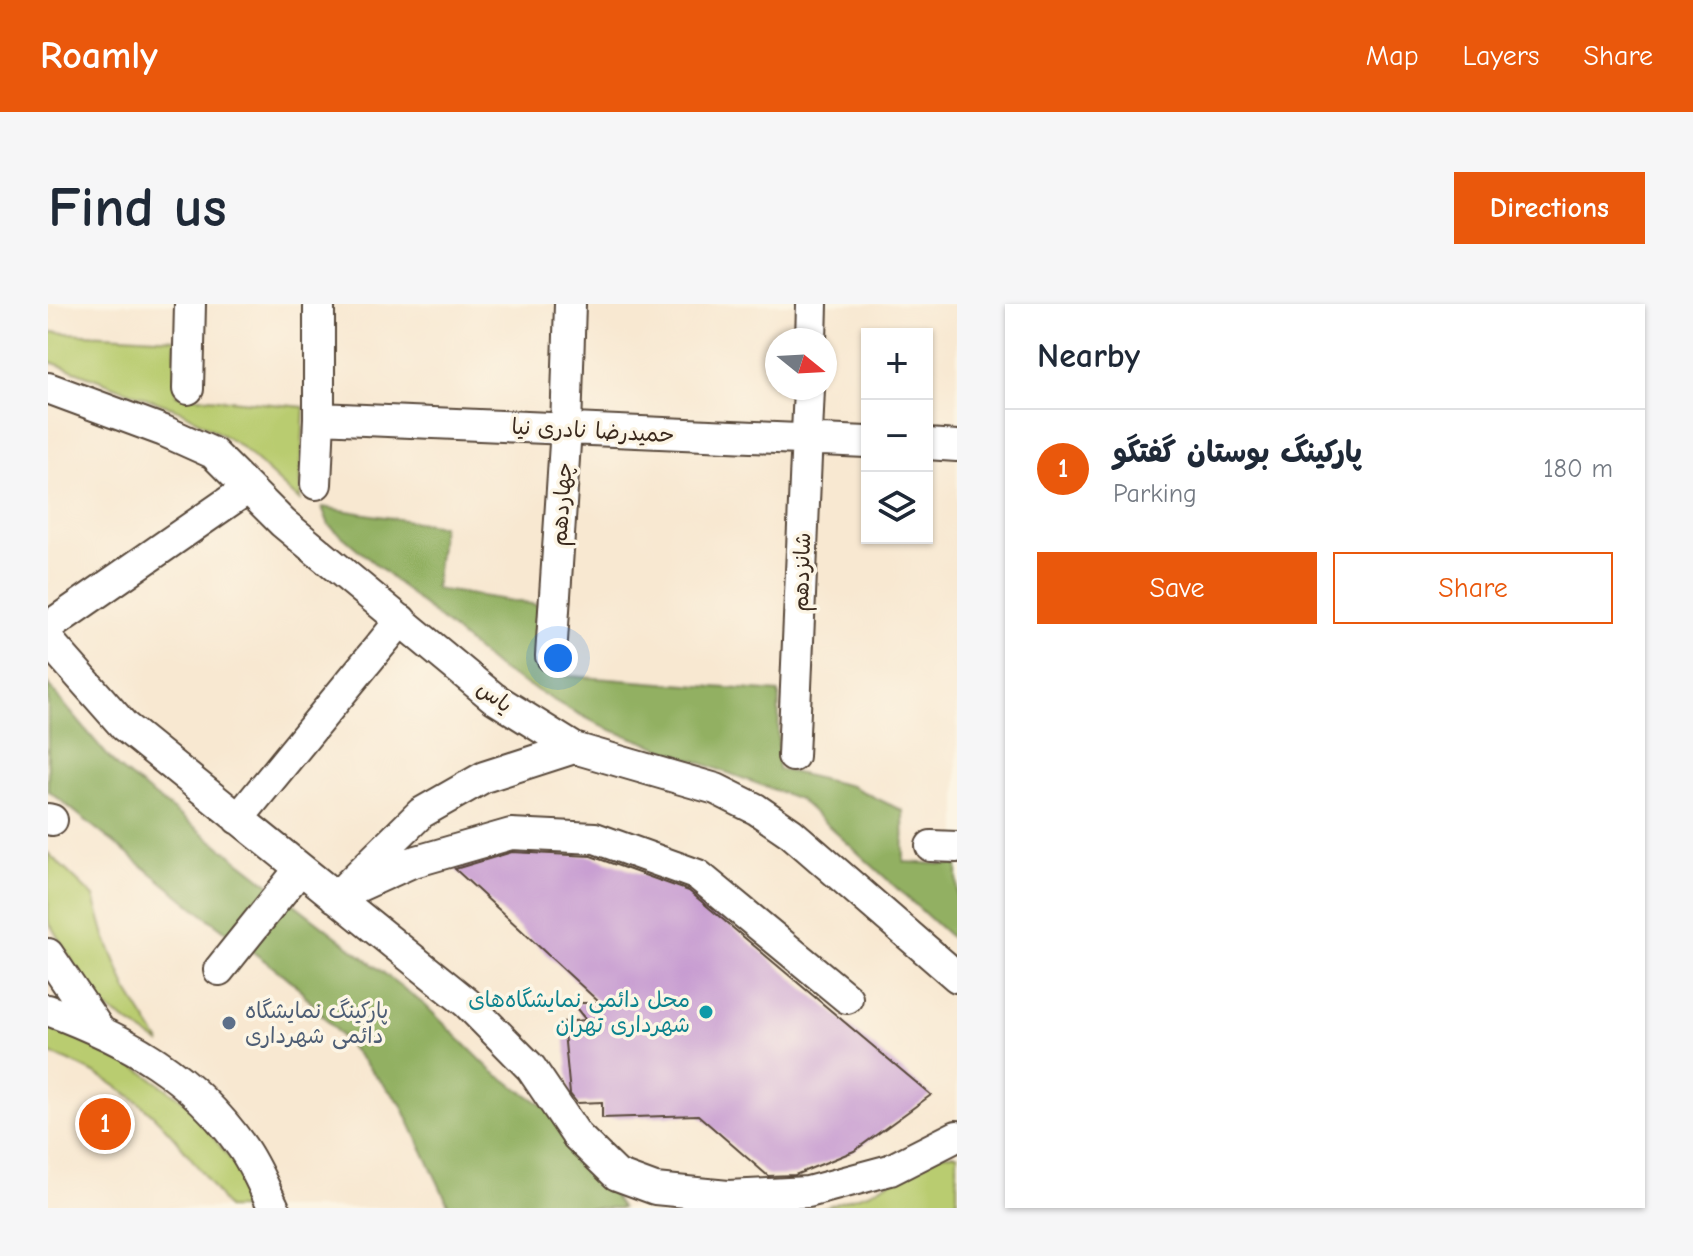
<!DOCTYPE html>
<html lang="en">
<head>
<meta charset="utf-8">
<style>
  body { margin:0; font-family:"Comic Neue","Playpen Sans Arabic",sans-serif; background:#f6f6f7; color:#1f2937 }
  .controls { position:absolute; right:24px; top:24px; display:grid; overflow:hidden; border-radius:0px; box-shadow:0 2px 6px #0004 }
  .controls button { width:72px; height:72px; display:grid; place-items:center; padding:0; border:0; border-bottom:2px solid #e0e1e3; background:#fff; color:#1f2937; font:40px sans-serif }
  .compass { position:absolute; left:717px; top:24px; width:72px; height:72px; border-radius:50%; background:#fff; box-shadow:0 2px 6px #0004; rotate:108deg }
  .you { position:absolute; left:510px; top:354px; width:28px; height:28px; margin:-20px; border:6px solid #fff; border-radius:50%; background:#1a73e8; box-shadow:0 0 0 12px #1a73e833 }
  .badge { display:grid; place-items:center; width:52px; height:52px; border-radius:50%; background:#ea580c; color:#fff; font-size:26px; font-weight:700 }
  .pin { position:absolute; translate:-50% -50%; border:4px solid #fff; box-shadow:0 2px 8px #0006 }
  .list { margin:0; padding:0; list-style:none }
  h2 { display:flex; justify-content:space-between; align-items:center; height:104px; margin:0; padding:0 32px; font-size:34px }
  h2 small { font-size:26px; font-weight:400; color:#747a83 }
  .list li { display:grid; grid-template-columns:52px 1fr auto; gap:24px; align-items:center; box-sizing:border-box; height:120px; padding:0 32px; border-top:2px solid #e0e1e3 }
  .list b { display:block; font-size:30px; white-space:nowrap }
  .list p { margin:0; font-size:26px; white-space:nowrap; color:#747a83 }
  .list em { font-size:26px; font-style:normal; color:#747a83 }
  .actions { display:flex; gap:16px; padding:24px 32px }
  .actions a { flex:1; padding:18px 0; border:2px solid #ea580c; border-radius:0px; text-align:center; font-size:28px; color:#ea580c }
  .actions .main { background:#ea580c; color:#fff }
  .icon { flex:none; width:44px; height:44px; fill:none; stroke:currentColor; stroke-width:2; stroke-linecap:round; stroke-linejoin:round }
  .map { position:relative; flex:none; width:909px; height:904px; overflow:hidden; border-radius:0px }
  header { display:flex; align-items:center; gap:48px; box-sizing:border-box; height:112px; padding:0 40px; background:#ea580c; color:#fff }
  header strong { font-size:38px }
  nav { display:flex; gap:44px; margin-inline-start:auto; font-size:28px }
  .intro { display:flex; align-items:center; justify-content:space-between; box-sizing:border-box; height:192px; padding:0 48px }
  h1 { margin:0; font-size:56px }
  .button { padding:20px 36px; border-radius:0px; background:#ea580c; color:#fff; font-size:28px; font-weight:700 }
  main { display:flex; gap:48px; padding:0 48px }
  aside { flex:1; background:#fff; border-radius:0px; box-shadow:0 2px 6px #0004 }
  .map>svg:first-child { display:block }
  .green { fill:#b9cc70; stroke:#7a7b47; stroke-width:2 }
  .forest { fill:#92b062; stroke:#666d40; stroke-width:2 }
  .building { fill:#c192cf }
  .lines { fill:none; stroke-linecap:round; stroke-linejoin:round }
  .minor-casing { stroke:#574639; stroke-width:34 }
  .minor { stroke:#fff; stroke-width:30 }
  .culture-dot { fill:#0f9aa8; stroke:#fcf5e5; stroke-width:3 }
  .service-dot { fill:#5c6f8a; stroke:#fcf5e5; stroke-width:3 }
  .labels { text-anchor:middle; stroke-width:7; stroke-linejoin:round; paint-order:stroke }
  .street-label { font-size:22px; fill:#3b2a1e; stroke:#fcf5e5 }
  .culture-label { font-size:22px; fill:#0d838f; stroke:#fcf5e5; text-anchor:end }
  .service-label { font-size:22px; fill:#4e5e75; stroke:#fcf5e5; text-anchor:start }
</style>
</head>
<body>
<header>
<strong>Roamly</strong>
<nav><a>Map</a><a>Layers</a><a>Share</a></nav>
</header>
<div class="intro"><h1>Find us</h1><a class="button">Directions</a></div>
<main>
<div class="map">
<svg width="909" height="904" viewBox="0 0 909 904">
  <rect width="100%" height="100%" fill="#fcf5e5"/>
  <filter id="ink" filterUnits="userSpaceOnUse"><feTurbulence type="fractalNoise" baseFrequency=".0125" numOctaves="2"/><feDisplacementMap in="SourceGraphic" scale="16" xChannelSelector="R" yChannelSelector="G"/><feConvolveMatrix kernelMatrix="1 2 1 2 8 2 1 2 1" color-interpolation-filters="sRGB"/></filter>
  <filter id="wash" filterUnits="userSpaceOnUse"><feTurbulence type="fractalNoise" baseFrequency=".006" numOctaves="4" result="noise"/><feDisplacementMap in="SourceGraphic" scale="32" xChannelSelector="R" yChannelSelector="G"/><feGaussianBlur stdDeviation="1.8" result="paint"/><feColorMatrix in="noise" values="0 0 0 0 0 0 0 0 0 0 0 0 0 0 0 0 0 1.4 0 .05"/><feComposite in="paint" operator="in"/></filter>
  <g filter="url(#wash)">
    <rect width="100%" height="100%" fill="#f8e8d1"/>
    <path class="green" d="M0 28 127 35 128 91 256 103 252 197 191 141 133 107 0 57Z
      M0 549 46 593 57 632 79 686 113 740 49 698 0 617Z
      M0 719 71 751 137 798 188 862 208 904H179C127 829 90 780 0 749Z
      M889 850H909V904H773L823 888Z"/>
    <path class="forest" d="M274 203 394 222 387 285 497 302 495 370 731 388 730 465 803 482 855 507 856 558 909 561V639L751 495 558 424 521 405 450 364 281 221Z
      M0 381 69 463 377 701 444 767 506 809 574 904H402L353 800 245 678 153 609 0 486Z"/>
    <g id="blocks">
      <path class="building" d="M464 548 543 552 641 587 883 791 806 847 747 871 720 872 650 811 554 814V798L529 799 522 790 515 718 538 716 524 699H552L407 565Z"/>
    </g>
  </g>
  <g filter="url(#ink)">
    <use href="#blocks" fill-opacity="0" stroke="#574639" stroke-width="2"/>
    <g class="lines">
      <g class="minor-casing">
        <path id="minor" d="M763 36 764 0
          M0 84 116 127 165 149 235 219 446 394 526 444 668 485 708 505 743 529 909 673
          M140 85 142 0
          M271 114 819 138
          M879 140 909 142
          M268 180 271 114V0
          M0 323 199 185
          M0 336 76 422 419 699 483 764 529 832 569 871 607 885 680 892 760 888 842 866 909 832
          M503 352 518 124 522 0
          M745 452 761 84
          M0 515 4 516
          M190 515 353 316
          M883 542 909 543
          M300 581 373 509 436 473 526 444
          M287 593 362 559 463 530 547 534 650 571 799 694
          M0 650 50 724
          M171 666 252 565
          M0 706C81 736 143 771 194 843 207 861 216 884 226 904"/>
      </g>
      <use href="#minor" class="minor"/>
    </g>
  </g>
  <circle class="culture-dot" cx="658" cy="708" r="8"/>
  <circle class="service-dot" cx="181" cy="719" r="8"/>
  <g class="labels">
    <g class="street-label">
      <text transform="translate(545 126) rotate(3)" y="8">حمیدرضا نادری نیا</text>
      <text transform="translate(513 200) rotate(-86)" y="8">چهاردهم</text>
      <text transform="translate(753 268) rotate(-88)" y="8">شانزدهم</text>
      <text transform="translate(447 392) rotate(36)" y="8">یاس</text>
    </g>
    <g class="culture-label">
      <text x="642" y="703">محل دائمی نمایشگاه‌های<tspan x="642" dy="25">شهرداری تهران</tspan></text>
    </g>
    <g class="service-label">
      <text x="197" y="714">پارکینگ نمایشگاه<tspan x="197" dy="25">دائمی شهرداری</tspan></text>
    </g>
  </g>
</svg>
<div class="controls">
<button>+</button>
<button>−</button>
<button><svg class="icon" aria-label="layers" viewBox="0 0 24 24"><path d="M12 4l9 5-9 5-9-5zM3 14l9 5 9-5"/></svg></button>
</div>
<svg class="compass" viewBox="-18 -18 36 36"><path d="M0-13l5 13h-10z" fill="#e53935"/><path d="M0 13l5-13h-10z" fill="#747a83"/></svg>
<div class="you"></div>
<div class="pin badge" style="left:57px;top:820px">1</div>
</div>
<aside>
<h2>Nearby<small></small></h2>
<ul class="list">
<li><span class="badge">1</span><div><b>پارکینگ بوستان گفتگو</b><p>Parking</p></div><em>180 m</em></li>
</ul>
<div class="actions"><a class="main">Save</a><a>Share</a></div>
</aside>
</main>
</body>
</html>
